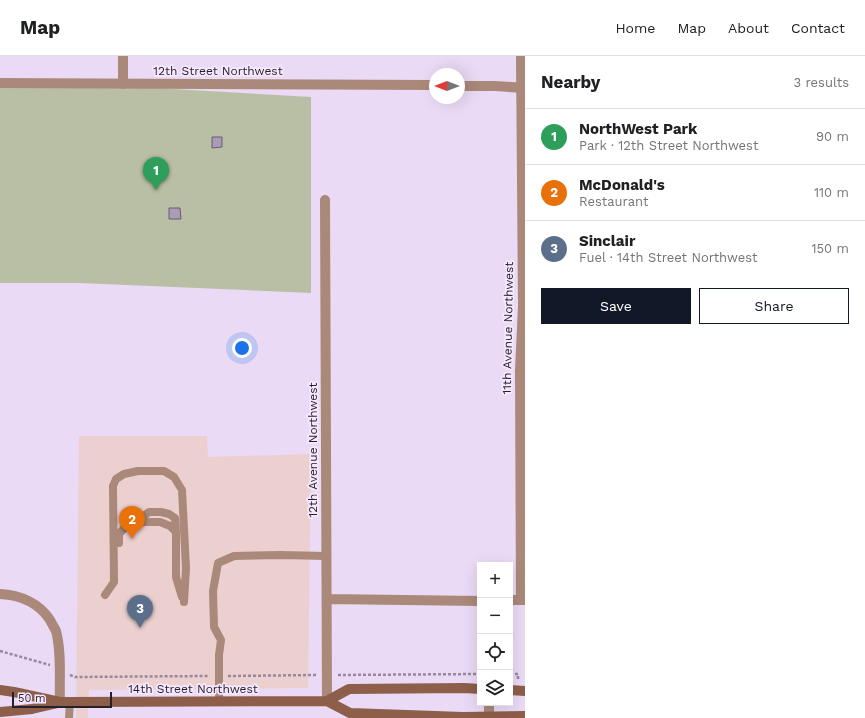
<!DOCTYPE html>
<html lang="en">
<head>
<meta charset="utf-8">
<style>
  body { margin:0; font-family:"Work Sans",sans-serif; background:#f2f2f2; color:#202124 }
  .controls { position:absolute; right:12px; bottom:12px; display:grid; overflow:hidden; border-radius:0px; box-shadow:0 4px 16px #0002 }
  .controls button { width:36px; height:36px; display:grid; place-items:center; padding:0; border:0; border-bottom:1px solid #e0e0e0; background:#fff; color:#202124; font:20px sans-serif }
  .compass { position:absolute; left:429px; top:12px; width:36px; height:36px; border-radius:50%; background:#fff; box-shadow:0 4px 16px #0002; rotate:270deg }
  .scale { position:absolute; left:12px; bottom:10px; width:100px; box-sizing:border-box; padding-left:4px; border:2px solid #251f29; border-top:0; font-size:11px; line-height:14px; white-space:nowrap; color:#251f29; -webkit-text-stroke:3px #f6e8fe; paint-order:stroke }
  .you { position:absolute; left:242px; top:292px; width:14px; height:14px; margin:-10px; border:3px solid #fff; border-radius:50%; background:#1a73e8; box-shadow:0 0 0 6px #1a73e833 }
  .badge { display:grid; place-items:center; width:26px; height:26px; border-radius:50%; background:#111827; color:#fff; font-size:13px; font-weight:700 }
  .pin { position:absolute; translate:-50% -33px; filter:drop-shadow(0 1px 2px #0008) }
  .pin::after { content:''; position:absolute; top:21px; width:14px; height:12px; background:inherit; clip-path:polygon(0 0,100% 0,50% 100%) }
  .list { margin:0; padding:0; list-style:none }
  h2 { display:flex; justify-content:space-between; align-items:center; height:52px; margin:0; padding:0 16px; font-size:17px }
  h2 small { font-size:13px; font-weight:400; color:#757577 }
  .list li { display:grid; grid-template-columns:26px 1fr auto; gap:12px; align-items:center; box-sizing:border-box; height:56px; padding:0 16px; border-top:1px solid #e0e0e0 }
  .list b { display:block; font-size:15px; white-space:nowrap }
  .list p { margin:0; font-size:13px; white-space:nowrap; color:#757577 }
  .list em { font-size:13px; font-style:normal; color:#757577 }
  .actions { display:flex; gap:8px; padding:12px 16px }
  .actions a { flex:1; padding:9px 0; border:1px solid #111827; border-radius:0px; text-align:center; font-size:14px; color:#111827 }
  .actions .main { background:#111827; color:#fff }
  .icon { flex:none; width:22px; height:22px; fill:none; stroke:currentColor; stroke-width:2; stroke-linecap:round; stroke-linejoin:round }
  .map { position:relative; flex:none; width:525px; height:662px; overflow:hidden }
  header { display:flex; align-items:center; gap:24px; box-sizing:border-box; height:56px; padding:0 20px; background:#fff; border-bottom:1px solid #e0e0e0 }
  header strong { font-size:19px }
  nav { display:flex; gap:22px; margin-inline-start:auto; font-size:14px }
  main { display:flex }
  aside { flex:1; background:#fff }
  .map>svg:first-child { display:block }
  .commercial { fill:#ebd0cf }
  .green { fill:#b9bfa4 }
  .building { fill:#ab9bb6; stroke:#695b72 }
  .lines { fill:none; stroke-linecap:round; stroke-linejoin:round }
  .path { stroke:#95899d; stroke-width:2.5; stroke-dasharray:3 2; stroke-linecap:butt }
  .service { stroke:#aa897a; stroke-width:8 }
  .minor { stroke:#aa897a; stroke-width:10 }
  .tertiary { stroke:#aa897a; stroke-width:10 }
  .secondary { stroke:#8d5e49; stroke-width:10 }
  .labels { text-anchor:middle; stroke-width:3.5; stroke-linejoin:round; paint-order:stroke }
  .street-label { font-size:12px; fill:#251f29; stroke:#f6e8fe }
</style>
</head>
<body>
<header>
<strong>Map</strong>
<nav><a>Home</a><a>Map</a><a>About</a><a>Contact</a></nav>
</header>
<main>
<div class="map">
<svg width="525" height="662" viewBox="0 0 525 662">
  <rect width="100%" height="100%" fill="#eadaf5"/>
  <path class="commercial" d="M79 380H207L208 401 311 398 308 632 89 634 88 662H76Z"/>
  <path class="green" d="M0 27 86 28 311 41V237L80 227H0Z"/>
  <path class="building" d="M212 81H222V91L212 92Z
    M169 152H180L181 163H169Z"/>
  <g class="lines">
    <path class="path" d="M0 595 50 609
      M510 618H518V624
      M70 619 75 621 209 620
      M338 619 480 618
      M228 620 317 619"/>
    <path class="service" d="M135 467 149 456H161L169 458 175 462 176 476
      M119 487V478L126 470 137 466H160L170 470 176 476V521L182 541
      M105 539 114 526 113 430 116 423 124 418 138 415H164L174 421 182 434 186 512 184 546
      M219 645V599L221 584 214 571 213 535 218 507 234 500 280 499 327 500
      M69 662 70 646"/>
    <path class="minor" d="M123 0V28
      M325 144 327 645
      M327 543 480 545
      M510 544H525
      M521 544 520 315 523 250 521 0
      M489 662V647"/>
    <path class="tertiary" d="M0 27 435 29
      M459 30H495L525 32
      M0 538C20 539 39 547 50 564 52 568 54 571 56 575 62 597 59 624 60 646"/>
    <path class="secondary" d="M0 634 14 636 60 646H70L327 645 350 657 463 661 525 660
      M510 634 525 635
      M327 645 349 633 465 632 480 633
      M0 656 32 653 58 647"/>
  </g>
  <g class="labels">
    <g class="street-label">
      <text x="218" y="19">12th Street Northwest</text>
      <text transform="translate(508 272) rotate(-89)" y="4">11th Avenue Northwest</text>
      <text transform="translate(313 394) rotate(-90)" y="4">12th Avenue Northwest</text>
      <text x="193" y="637">14th Street Northwest</text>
    </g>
  </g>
</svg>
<div class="controls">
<button>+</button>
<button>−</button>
<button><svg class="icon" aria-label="locate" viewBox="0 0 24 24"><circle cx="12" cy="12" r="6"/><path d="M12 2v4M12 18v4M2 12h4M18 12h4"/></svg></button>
<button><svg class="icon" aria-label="layers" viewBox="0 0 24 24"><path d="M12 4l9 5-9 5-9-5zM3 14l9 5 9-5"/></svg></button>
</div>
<svg class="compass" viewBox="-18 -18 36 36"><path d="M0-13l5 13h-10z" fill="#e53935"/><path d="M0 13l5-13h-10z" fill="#757577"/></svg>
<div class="scale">50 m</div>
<div class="you"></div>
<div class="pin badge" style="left:156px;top:134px;background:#2e9e5b">1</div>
<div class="pin badge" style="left:132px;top:483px;background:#e8710a">2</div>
<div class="pin badge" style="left:140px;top:572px;background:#5c6f8a">3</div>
</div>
<aside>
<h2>Nearby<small>3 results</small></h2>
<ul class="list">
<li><span class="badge" style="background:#2e9e5b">1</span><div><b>NorthWest Park</b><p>Park · 12th Street Northwest</p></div><em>90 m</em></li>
<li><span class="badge" style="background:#e8710a">2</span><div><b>McDonald's</b><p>Restaurant</p></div><em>110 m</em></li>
<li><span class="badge" style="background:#5c6f8a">3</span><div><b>Sinclair</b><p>Fuel · 14th Street Northwest</p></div><em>150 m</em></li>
</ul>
<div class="actions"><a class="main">Save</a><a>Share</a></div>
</aside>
</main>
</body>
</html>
